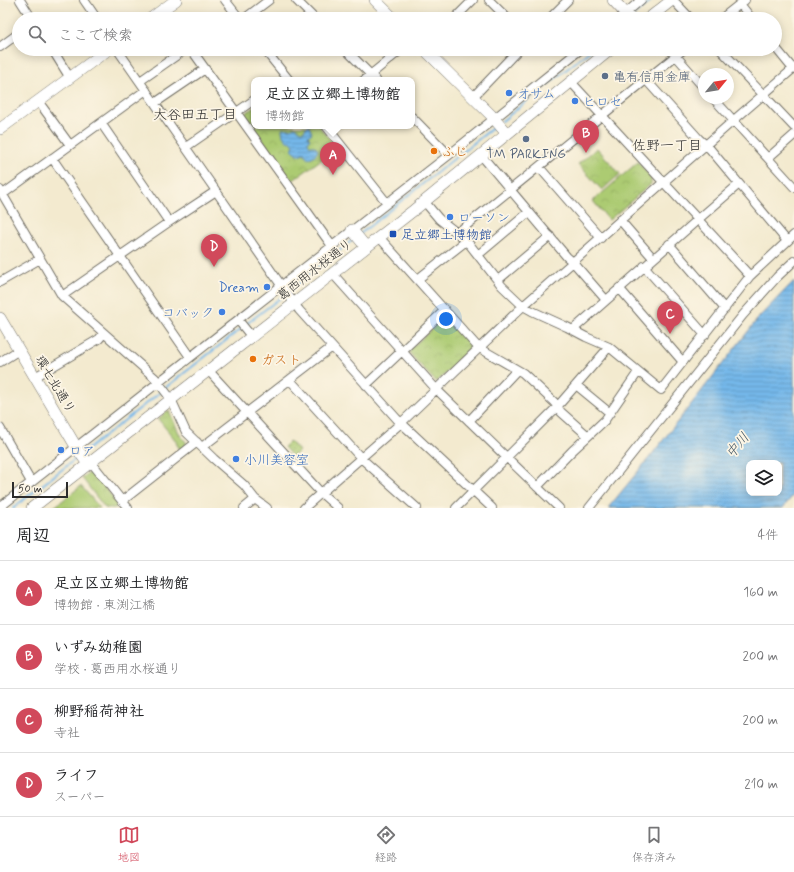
<!DOCTYPE html>
<html lang="ja">
<head>
<meta charset="utf-8">
<style>
  body { margin:0; font-family:Mynerve,"Klee One",sans-serif; background:#f6f6f6; color:#202124 }
  .controls { position:absolute; right:12px; bottom:12px; display:grid; overflow:hidden; border-radius:8px; box-shadow:0 2px 10px #0003 }
  .controls button { width:36px; height:36px; display:grid; place-items:center; padding:0; border:0; border-bottom:1px solid #e0e0e0; background:#fff; color:#202124; font:20px sans-serif }
  .compass { position:absolute; left:698px; top:68px; width:36px; height:36px; border-radius:50%; background:#fff; box-shadow:0 2px 10px #0003; rotate:60deg }
  .scale { position:absolute; left:12px; bottom:10px; width:56px; box-sizing:border-box; padding-left:4px; border:2px solid #2b2b2b; border-top:0; font-size:11px; line-height:14px; white-space:nowrap; color:#2b2b2b; -webkit-text-stroke:3px #fcf5e5; paint-order:stroke }
  .you { position:absolute; left:446px; top:319px; width:14px; height:14px; margin:-10px; border:3px solid #fff; border-radius:50%; background:#1a73e8; box-shadow:0 0 0 6px #1a73e833 }
  .badge { display:grid; place-items:center; width:26px; height:26px; border-radius:50%; background:#d1495b; color:#fff; font-size:13px; font-weight:700 }
  .pin { position:absolute; translate:-50% -33px; filter:drop-shadow(0 1px 2px #0008) }
  .pin::after { content:''; position:absolute; top:21px; width:14px; height:12px; background:inherit; clip-path:polygon(0 0,100% 0,50% 100%) }
  .popup { position:absolute; left:251px; top:77px; width:164px; height:52px; box-sizing:border-box; display:grid; place-content:center; border-radius:8px; background:#fff; filter:drop-shadow(0 1px 3px #0005); font-size:13px; white-space:nowrap; color:#757577 }
  .popup b { font-size:15px; color:#202124 }
  .popup::after { content:''; position:absolute; left:50%; top:100%; margin-left:-8px; border:8px solid transparent; border-top-color:#fff }
  .list { margin:0; padding:0; list-style:none }
  h2 { display:flex; justify-content:space-between; align-items:center; height:52px; margin:0; padding:0 16px; font-size:17px }
  h2 small { font-size:13px; font-weight:400; color:#757577 }
  .list li { display:grid; grid-template-columns:26px 1fr auto; gap:12px; align-items:center; box-sizing:border-box; height:64px; padding:0 16px; border-top:1px solid #e0e0e0 }
  .list b { display:block; font-size:15px; white-space:nowrap }
  .list p { margin:0; font-size:13px; white-space:nowrap; color:#757577 }
  .list em { font-size:13px; font-style:normal; color:#757577 }
  .icon { flex:none; width:22px; height:22px; fill:none; stroke:currentColor; stroke-width:2; stroke-linecap:round; stroke-linejoin:round }
  .map { position:relative; flex:none; width:794px; height:508px; overflow:hidden }
  .search { position:absolute; background:#fff; box-shadow:0 2px 10px #0003; left:12px; right:12px; top:12px; height:44px; display:flex; align-items:center; gap:10px; box-sizing:border-box; padding:0 14px; border-radius:22px; color:#757577; font-size:15px }
  .sheet { height:308px; background:#fff }
  nav { display:flex; justify-content:space-around; align-items:center; box-sizing:border-box; height:56px; border-top:1px solid #e0e0e0; background:#fff; font-size:11px; color:#757577 }
  nav a { display:grid; justify-items:center; gap:2px }
  nav .on { color:#d1495b }
  .map>svg:first-child { display:block }
  .grass { fill:url(#grass-dots); stroke:#6c7b4e }
  .park { fill:url(#park-crowns); stroke:#6c7b4e }
  .pitch { fill:#accb72; stroke:#6c7b4e }
  .water { fill:url(#water-rules); stroke:#50728a; fill-rule:evenodd }
  .lines { fill:none; stroke-linecap:round; stroke-linejoin:round }
  .stream { stroke:#75b8ea; stroke-width:2 }
  .street-casing { stroke:#716e64; stroke-width:10 }
  .secondary-casing { stroke:#716e64; stroke-width:12 }
  .street { stroke:#fff; stroke-width:8 }
  .secondary { stroke:#fff; stroke-width:11 }
  .service-dot { fill:#5c6f8a; stroke:#fcf5e5; stroke-width:1.5 }
  .shop-dot { fill:#3f7fe0; stroke:#fcf5e5; stroke-width:1.5 }
  .food-dot { fill:#e8710a; stroke:#fcf5e5; stroke-width:1.5 }
  .transit-dot { fill:#1a4fb4; stroke:#fcf5e5; stroke-width:1.5 }
  .labels { text-anchor:middle; stroke-width:3.5; stroke-linejoin:round; paint-order:stroke }
  .service-label { font-size:13px; fill:#4e5e75; stroke:#fcf5e5; text-anchor:start }
  .shop-label { font-size:13px; fill:#366cbe; stroke:#fcf5e5; text-anchor:start }
  .food-label { font-size:13px; fill:#c56008; stroke:#fcf5e5; text-anchor:start }
  .transit-label { font-size:13px; fill:#164399; stroke:#fcf5e5; text-anchor:start }
  .street-label { font-size:13px; fill:#2b2b2b; stroke:#fcf5e5 }
  .neighbourhood-label { font-size:14px; fill:#2b2b2b; stroke:#fcf5e5 }
  .water-label { font-size:14px; font-style:italic; fill:#415564; stroke:#fcf5e5 }
</style>
</head>
<body>
<div class="map">
<svg width="794" height="508" viewBox="0 0 794 508">
  <defs>
    <pattern id="grass-dots" width="8" height="8" patternUnits="userSpaceOnUse"><rect width="8" height="8" fill="#accb72"/><path d="M2 2h.1M6 6h.1" fill="none" stroke="#94ae63" stroke-width="1.8" stroke-linecap="round"/></pattern>
    <pattern id="park-crowns" width="20" height="18" patternUnits="userSpaceOnUse"><rect width="20" height="18" fill="#accb72"/><path d="M2 6a3 3 0 1 1 6 0M12 15a3 3 0 1 1 6 0" fill="none" stroke="#94ae63"/></pattern>
    <pattern id="water-rules" width="6" height="5" patternUnits="userSpaceOnUse"><rect width="6" height="5" fill="#75b8ea"/><path d="M0 2.5h6" fill="none" stroke="#6096be"/></pattern>
  </defs>
  <rect width="100%" height="100%" fill="#fcf5e5"/>
  <filter id="ink" filterUnits="userSpaceOnUse"><feTurbulence type="fractalNoise" baseFrequency=".025" numOctaves="2"/><feDisplacementMap in="SourceGraphic" scale="8" xChannelSelector="R" yChannelSelector="G"/><feConvolveMatrix kernelMatrix="1 2 1 2 8 2 1 2 1" color-interpolation-filters="sRGB"/></filter>
  <filter id="wash" filterUnits="userSpaceOnUse"><feTurbulence type="fractalNoise" baseFrequency=".012" numOctaves="4" result="noise"/><feDisplacementMap in="SourceGraphic" scale="16" xChannelSelector="R" yChannelSelector="G"/><feGaussianBlur stdDeviation="0.9" result="paint"/><feColorMatrix in="noise" values="0 0 0 0 0 0 0 0 0 0 0 0 0 0 0 0 0 1.4 0 .05"/><feComposite in="paint" operator="in"/></filter>
  <g filter="url(#wash)">
    <rect width="100%" height="100%" fill="#f3eacf"/>
    <path class="grass" d="M290 441 299 451 293 457 284 447Z"/>
    <path class="park" d="M254 107V126H319L337 148 292 181 244 114Z
      M597 148 620 174 602 190 578 164Z
      M638 162 651 177V184L609 220 593 201Z
      M444 318H447L473 347 438 381H435L410 354V349Z
      M167 411H169L180 435 186 442V445L181 449 179 448 176 443 177 442 158 419Z
      M92 471 119 505 115 508H105L82 478Z"/>
    <path class="pitch" d="M81 486 100 508H53Z"/>
    <path class="water" d="M308 126 310 128 312 133 308 136 310 139 308 142 309 145 311 146H315L318 150C317 154 312 158 308 158L304 153 299 155 292 149 294 145 290 141 288 142 283 136 282 130 283 128 291 129 295 127C299 128 299 132 304 131L306 127Z
      M794 281V494L783 508H608L653 453 760 316ZM749 463H779V493H749Z"/>
    <g class="lines">
      <path class="stream" d="M633 16 652 0
        M502 121 592 49
        M360 234 495 126
        M288 292 355 238
        M245 325 284 295
        M165 388 242 328
        M83 453 162 391
        M13 508 78 457"/>
    </g>
  </g>
  <g filter="url(#ink)">
    <g class="lines">
      <g class="street-casing">
        <path id="street" d="M20 0 32 19
          M84 0 97 19
          M225 0 240 19
          M296 0 315 19
          M489 0 508 19
          M673 0 691 19
          M740 4 752 19
          M163 10 170 19
          M244 19 269 0
          M454 19 473 0
          M549 19 568 0
          M619 19 641 0
          M721 19 745 0
          M0 47 19 33
          M775 47 793 69
          M52 49 70 78
          M117 49 216 191 283 288 299 310 397 419 492 508
          M191 49 332 246
          M264 49 289 80
          M345 49 376 80
          M720 49 794 127
          M676 56 704 88
          M364 80 402 49
          M646 80 699 139 710 149 787 241
          M140 81 186 49
          M571 82 750 276
          M473 97 519 49
          M713 98 794 187
          M38 101 70 145
          M155 103 205 69
          M412 117 449 155
          M101 123 169 222
          M326 126 387 203
          M186 147 254 100
          M481 155 567 257 573 262 606 300
          M52 158 190 357
          M768 158 794 135
          M539 167 601 238
          M0 190 62 296 155 378 171 399 186 432 214 459 244 485 255 499 267 508
          M3 194 146 90
          M424 201 439 219 457 233 470 245 502 286 523 306 532 311 567 327 586 337 609 347 661 390 750 276 794 235
          M620 220 653 258
          M457 233 684 49
          M379 237 476 345 483 350 523 373 554 402 561 412 588 436
          M669 244 725 309
          M478 255 529 212
          M644 266 705 335
          M332 273 436 389 559 508
          M418 279 466 241
          M498 280 550 236
          M0 282 40 259
          M619 288 683 362
          M62 296 169 222 216 191
          M238 320 251 336
          M574 330 576 327 694 223 739 184
          M0 362 19 350
          M208 370 321 493 338 508
          M35 377 99 339 104 333
          M290 380 361 458 417 508
          M366 385 445 310
          M576 385 610 413
          M469 421 517 370
          M0 428 31 482
          M202 447 332 347
          M91 462 122 501 128 508
          M537 487 572 451 586 438 605 420 638 372
          M122 501 197 442
          M0 507 281 286 449 155 581 49
          M244 508 255 499
          M304 508 361 458 401 423 523 306 734 120 794 68
          M456 508 557 407 609 347
          M589 508 743 315 777 277 794 261"/>
      </g>
      <g class="secondary-casing">
        <path id="secondary" d="M375 0 394 19
          M613 0 631 19
          M150 19 176 0
          M648 19 672 0
          M424 49 491 115 507 134
          M0 129 109 49
          M352 230 366 247
          M0 318 78 450 88 464
          M32 508 414 210 611 49"/>
      </g>
      <use href="#street" class="street"/>
      <use href="#secondary" class="secondary"/>
    </g>
  </g>
  <g class="service-dot">
    <circle cx="605" cy="76" r="4"/>
    <circle cx="526" cy="139" r="4"/>
  </g>
  <g class="shop-dot">
    <circle cx="509" cy="93" r="4"/>
    <circle cx="575" cy="101" r="4"/>
    <circle cx="450" cy="217" r="4"/>
    <circle cx="267" cy="287" r="4"/>
    <circle cx="222" cy="312" r="4"/>
    <circle cx="61" cy="450" r="4"/>
    <circle cx="236" cy="459" r="4"/>
  </g>
  <g class="food-dot">
    <circle cx="434" cy="151" r="4"/>
    <circle cx="253" cy="359" r="4"/>
  </g>
  <rect class="transit-dot" x="389" y="230" width="8" height="8" rx="2"/>
  <g class="labels">
    <g class="service-label">
      <text x="613" y="81">亀有信用金庫</text>
      <text x="526" y="158" text-anchor="middle">TM PARKING</text>
    </g>
    <g class="shop-label">
      <text x="517" y="98">オサム</text>
      <text x="583" y="106">ヒロセ</text>
      <text x="458" y="222">ローソン</text>
      <text x="259" y="292" text-anchor="end">Dream</text>
      <text x="214" y="317" text-anchor="end">コバック</text>
      <text x="69" y="455">ロア</text>
      <text x="244" y="464">小川美容室</text>
    </g>
    <g class="food-label">
      <text x="442" y="156">ふじ</text>
      <text x="261" y="364">ガスト</text>
    </g>
    <g class="transit-label">
      <text x="401" y="239">足立郷土博物館</text>
    </g>
    <g class="street-label">
      <text transform="translate(314 269) rotate(-38)" y="5">葛西用水桜通り</text>
      <text transform="translate(56 384) rotate(59)" y="5">環七北通り</text>
    </g>
    <g class="neighbourhood-label">
      <text x="195" y="119">大谷田五丁目</text>
      <text x="667" y="150">佐野一丁目</text>
    </g>
    <g class="water-label">
      <text transform="translate(737 445) rotate(-50)" y="5">中川</text>
    </g>
  </g>
</svg>
<div class="controls">
<button><svg class="icon" aria-label="layers" viewBox="0 0 24 24"><path d="M12 4l9 5-9 5-9-5zM3 14l9 5 9-5"/></svg></button>
</div>
<svg class="compass" viewBox="-18 -18 36 36"><path d="M0-13l5 13h-10z" fill="#e53935"/><path d="M0 13l5-13h-10z" fill="#757577"/></svg>
<div class="scale">50 m</div>
<div class="you"></div>
<div class="pin badge" style="left:333px;top:175px">A</div>
<div class="popup"><b>足立区立郷土博物館</b>博物館</div>
<div class="pin badge" style="left:586px;top:153px">B</div>
<div class="pin badge" style="left:670px;top:334px">C</div>
<div class="pin badge" style="left:214px;top:267px">D</div>
<div class="search"><svg class="icon" aria-label="search" viewBox="0 0 24 24"><circle cx="10" cy="10" r="6"/><path d="M15 15l6 6"/></svg>ここで検索</div>
</div>
<section class="sheet">
<h2>周辺<small>4件</small></h2>
<ul class="list">
<li><span class="badge">A</span><div><b>足立区立郷土博物館</b><p>博物館 · 東渕江橋</p></div><em>160 m</em></li>
<li><span class="badge">B</span><div><b>いずみ幼稚園</b><p>学校 · 葛西用水桜通り</p></div><em>200 m</em></li>
<li><span class="badge">C</span><div><b>柳野稲荷神社</b><p>寺社</p></div><em>200 m</em></li>
<li><span class="badge">D</span><div><b>ライフ</b><p>スーパー</p></div><em>210 m</em></li>
</ul>
</section>
<nav>
<a class="on"><svg class="icon" aria-label="map" viewBox="0 0 24 24"><path d="M3 6l6-2 6 2 6-2v14l-6 2-6-2-6 2zM9 4v14M15 6v14"/></svg>地図</a>
<a><svg class="icon" aria-label="directions" viewBox="0 0 24 24"><path d="M12 3l9 9-9 9-9-9zM9 14v-3h6M13 9l2 2-2 2"/></svg>経路</a>
<a><svg class="icon" aria-label="saved" viewBox="0 0 24 24"><path d="M7 4h10v16l-5-4-5 4z"/></svg>保存済み</a>
</nav>
</body>
</html>
